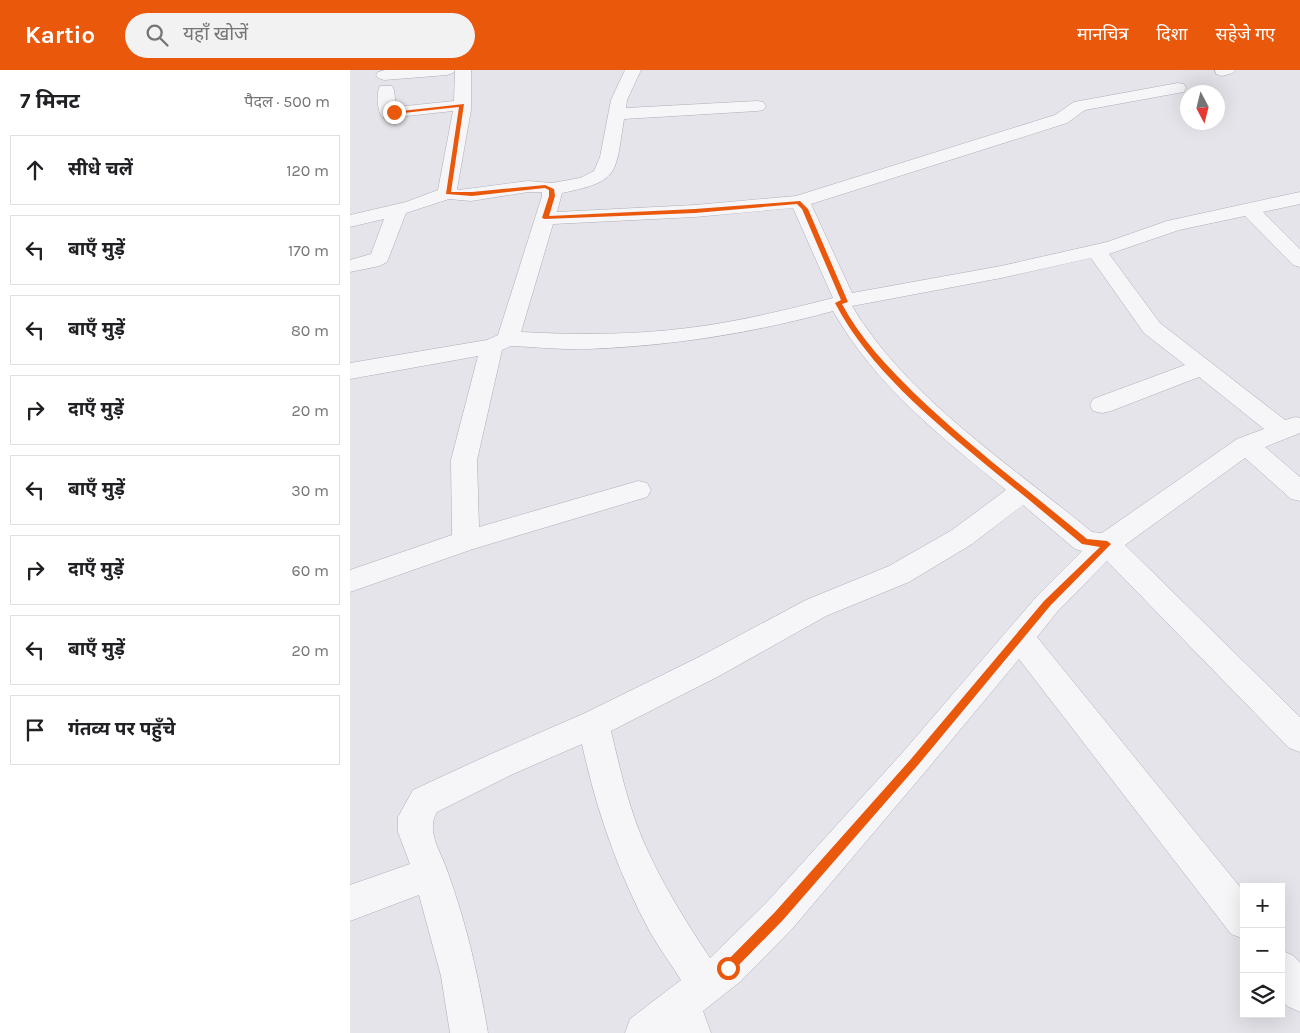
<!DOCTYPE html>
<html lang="hi">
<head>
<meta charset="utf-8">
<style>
  body { margin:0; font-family:Karla,"Noto Sans Devanagari",sans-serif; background:#f2f2f2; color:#202124 }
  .controls { position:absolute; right:15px; bottom:15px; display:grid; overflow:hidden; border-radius:0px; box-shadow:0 5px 20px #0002 }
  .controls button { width:45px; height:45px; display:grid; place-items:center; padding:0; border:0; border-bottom:1px solid #e0e0e0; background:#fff; color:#202124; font:25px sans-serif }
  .compass { position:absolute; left:830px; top:15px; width:45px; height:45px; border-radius:50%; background:#fff; box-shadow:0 5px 20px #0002; rotate:173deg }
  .stop { position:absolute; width:15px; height:15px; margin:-11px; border:4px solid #ea580c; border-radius:50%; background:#fff }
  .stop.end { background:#ea580c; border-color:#fff; box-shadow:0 1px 5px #0008 }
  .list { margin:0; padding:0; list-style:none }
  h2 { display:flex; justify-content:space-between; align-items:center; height:65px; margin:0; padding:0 20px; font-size:21px }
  h2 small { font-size:16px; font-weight:400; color:#757577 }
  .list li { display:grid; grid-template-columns:32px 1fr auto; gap:15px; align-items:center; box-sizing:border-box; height:70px; margin:0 10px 10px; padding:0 10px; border:1px solid #e0e0e0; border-radius:0px }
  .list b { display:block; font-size:19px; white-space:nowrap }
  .list em { font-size:16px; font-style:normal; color:#757577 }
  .icon { flex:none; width:28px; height:28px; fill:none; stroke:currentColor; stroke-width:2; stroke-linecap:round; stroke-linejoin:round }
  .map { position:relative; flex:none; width:950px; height:963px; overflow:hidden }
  header { display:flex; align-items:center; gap:30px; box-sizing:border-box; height:70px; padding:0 25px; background:#ea580c; color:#fff }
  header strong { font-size:24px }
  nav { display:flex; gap:28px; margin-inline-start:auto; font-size:18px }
  .search { width:350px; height:45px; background:#f2f2f2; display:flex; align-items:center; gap:12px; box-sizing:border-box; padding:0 18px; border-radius:28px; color:#757577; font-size:19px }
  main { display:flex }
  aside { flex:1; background:#fff }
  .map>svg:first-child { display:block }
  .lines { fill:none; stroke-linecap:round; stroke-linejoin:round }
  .minor-casing { stroke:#adadb7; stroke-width:1 }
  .minor { fill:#f6f6f9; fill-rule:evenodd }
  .route { fill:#ea580c }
</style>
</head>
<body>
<header>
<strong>Kartio</strong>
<div class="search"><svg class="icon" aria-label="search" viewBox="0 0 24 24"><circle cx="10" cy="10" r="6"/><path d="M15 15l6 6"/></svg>यहाँ खोजें</div>
<nav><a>मानचित्र</a><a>दिशा</a><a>सहेजे गए</a></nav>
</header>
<main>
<aside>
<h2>7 मिनट<small>पैदल · 500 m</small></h2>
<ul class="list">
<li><svg class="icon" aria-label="ahead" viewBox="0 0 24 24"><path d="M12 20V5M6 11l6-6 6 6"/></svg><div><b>सीधे चलें</b></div><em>120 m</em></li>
<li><svg class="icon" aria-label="left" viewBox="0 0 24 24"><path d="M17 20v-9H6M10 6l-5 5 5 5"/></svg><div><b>बाएँ मुड़ें</b></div><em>170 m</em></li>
<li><svg class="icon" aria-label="left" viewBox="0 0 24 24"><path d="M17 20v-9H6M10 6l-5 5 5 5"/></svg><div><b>बाएँ मुड़ें</b></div><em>80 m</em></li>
<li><svg class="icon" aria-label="right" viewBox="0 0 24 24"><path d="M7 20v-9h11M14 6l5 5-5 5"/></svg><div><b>दाएँ मुड़ें</b></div><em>20 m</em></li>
<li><svg class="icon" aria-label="left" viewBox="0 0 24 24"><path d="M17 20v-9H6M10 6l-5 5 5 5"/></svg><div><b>बाएँ मुड़ें</b></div><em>30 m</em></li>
<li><svg class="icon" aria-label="right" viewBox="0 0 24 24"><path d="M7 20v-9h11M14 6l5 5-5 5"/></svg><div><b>दाएँ मुड़ें</b></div><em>60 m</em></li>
<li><svg class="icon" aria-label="left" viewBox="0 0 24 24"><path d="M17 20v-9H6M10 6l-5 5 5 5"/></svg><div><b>बाएँ मुड़ें</b></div><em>20 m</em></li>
<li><svg class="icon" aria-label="arrive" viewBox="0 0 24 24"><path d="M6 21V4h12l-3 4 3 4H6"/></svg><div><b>गंतव्य पर पहुँचे</b></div></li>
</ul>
</aside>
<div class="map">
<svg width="950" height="963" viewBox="0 0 950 963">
  <rect width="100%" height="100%" fill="#e4e4ea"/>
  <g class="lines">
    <g class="minor-casing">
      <path id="minor" d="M35 0H121V40L107 119 109 120 178 111 202 113 230 108 244 101 250 87 261 30 275 0H291L277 30 276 38 407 31 413 32 416 36 413 40 407 41 274 49C265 105 270 111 212 123L207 142 345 135 446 126 705 45 724 32 828 13 834 14 836 18 834 22 828 23 735 40 717 53 461 134 502 223 651 196 757 172 817 151 950 122V134L913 142 950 179V197L943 195 895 146 829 160 759 184 810 253 935 350 946 347 950 348V363L915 377 950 407V431L941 429 895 388 775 475 950 647V682L939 678 757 491 707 542 687 567 894 822V869L881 864 669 589 575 702 442 859 391 911 353 941 361 963H275L280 949 331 910C321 894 309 878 300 862 268 803 246 739 232 674L163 704 87 742C75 762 92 783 98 803 117 855 129 909 138 963H100L91 906 69 825 0 851V815L60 794 48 762V747L63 720 141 684 233 644 349 587 456 530 539 496 602 460 656 420C591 367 525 315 483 241 403 263 321 276 238 279 212 280 186 277 161 276L152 280 127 390 129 457 288 411 297 413 301 420 297 427 123 479 0 522V500L102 465 101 390 128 286 0 309V293L137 270 148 265 192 126V122H178L121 131 99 129 56 143 37 192 29 196 0 202V190L21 184 34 149 0 157V145L56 132 88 120 103 41 38 48 32 47C27 40 26 23 30 16H42L44 20 46 37 104 31 105 0 103 3 97 5 34 10 28 8 26 5 28 2ZM443 138 483 228C436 240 387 252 338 258 283 265 227 265 171 262L203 154 345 147ZM741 188 794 263 835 295 743 329 740 335 743 341 752 343 761 341 849 307 914 359 887 369 752 463 742 462C661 395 556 327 502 236L651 208ZM673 435 725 479 732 481 687 526 553 682 416 833 360 888C336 852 313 815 295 775 279 739 270 699 261 661L371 605 476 546 559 512 622 474Z
        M865 0H885L883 3 872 6 866 4Z
        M931 880 944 886 950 893V942L937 936 931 929Z"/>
    </g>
    <use href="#minor" class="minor"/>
  </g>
  <path class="route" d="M114 34 101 122H122L195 115 204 119 205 126 199 146 345 139 450 131 458 139 498 232 492 234C510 268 537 296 564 323 618 375 679 421 737 469L757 471 761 474 700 536 568 695 433 850 382 902 378 903 374 902 373 898 374 894 425 842 561 689 694 531 750 477 732 474C700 447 667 420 635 394 580 348 519 298 485 233L491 230 452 139 447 134 345 143 195 149 192 148 199 126V120L195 118 122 126 96 124 109 37 44 44 42 42Z"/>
</svg>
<div class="controls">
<button>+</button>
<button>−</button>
<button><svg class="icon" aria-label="layers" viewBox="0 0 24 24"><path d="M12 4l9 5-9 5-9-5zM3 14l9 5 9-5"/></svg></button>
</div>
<svg class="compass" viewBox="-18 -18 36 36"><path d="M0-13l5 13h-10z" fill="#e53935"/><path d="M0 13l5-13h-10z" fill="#757577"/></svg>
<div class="stop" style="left:378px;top:898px"></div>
<div class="stop end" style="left:44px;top:42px"></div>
</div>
</main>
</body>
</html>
